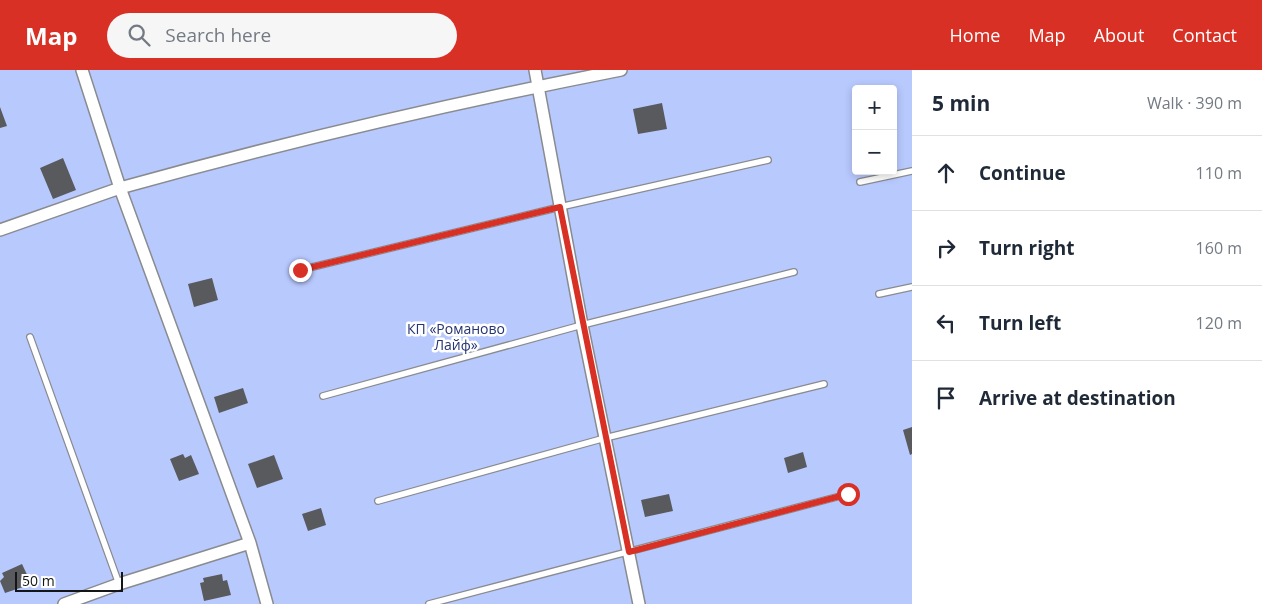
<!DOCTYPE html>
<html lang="en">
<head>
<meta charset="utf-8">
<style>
  body { margin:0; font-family:"Open Sans",sans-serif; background:#f6f6f7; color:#1f2937 }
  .controls { position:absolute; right:15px; top:15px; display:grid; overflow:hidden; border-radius:5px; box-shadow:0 2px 8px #0003 }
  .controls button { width:45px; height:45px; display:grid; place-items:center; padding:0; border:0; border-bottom:1px solid #e0e1e3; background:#fff; color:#1f2937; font:25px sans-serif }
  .scale { position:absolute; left:15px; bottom:12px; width:108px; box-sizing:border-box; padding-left:5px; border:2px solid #141516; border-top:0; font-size:14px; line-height:18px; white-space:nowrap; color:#141516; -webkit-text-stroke:4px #fff; paint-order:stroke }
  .stop { position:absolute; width:15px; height:15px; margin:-11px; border:4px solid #d93025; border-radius:50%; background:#fff }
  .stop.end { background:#d93025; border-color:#fff; box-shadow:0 1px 5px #0008 }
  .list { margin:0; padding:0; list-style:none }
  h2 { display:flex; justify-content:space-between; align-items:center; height:65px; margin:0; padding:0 20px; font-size:21px }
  h2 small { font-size:16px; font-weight:400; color:#747a83 }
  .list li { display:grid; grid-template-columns:32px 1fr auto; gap:15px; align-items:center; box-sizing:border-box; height:75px; padding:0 20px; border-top:1px solid #e0e1e3 }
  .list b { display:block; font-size:19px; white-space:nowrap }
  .list em { font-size:16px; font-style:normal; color:#747a83 }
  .icon { flex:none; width:28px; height:28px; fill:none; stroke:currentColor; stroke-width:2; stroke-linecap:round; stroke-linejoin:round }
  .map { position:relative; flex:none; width:912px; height:534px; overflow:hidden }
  header { display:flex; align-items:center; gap:30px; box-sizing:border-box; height:70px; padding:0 25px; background:#d93025; color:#fff }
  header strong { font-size:24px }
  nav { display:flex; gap:28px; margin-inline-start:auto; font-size:18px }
  .search { width:350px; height:45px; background:#f6f6f7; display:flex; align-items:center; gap:12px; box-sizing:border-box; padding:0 18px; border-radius:28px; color:#747a83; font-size:19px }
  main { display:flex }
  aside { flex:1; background:#fff }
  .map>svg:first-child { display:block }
  .green { fill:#b8c9fe; fill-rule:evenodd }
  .building { fill:#595a5d }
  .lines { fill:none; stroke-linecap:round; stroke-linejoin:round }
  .lane-casing { stroke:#898b8f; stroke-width:8 }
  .street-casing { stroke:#898b8f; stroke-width:14 }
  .lane { stroke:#fff; stroke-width:5.5 }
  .street { stroke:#fff; stroke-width:11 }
  .route { stroke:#d93025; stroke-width:6 }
  .labels { text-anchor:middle; stroke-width:5; stroke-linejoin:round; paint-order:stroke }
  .park-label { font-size:14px; fill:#263472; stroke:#fff }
</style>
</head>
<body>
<header>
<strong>Map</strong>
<div class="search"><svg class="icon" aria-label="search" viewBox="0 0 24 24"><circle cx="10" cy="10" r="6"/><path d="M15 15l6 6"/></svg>Search here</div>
<nav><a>Home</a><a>Map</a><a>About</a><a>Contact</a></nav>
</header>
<main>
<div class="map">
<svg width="912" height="534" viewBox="0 0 912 534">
  <rect width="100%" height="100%" fill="#f2f4f8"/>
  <path class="green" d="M0 0H912V534H0ZM856 19H893V101H856Z"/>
  <path class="building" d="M662 33 667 59 638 64 633 39Z
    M0 37 7 56 0 58Z
    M63 88 76 120 53 129 40 98Z
    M212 208 218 230 194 237 188 214Z
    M243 318 248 333 219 343 214 327Z
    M912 357V384L910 385 903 360Z
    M803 382 807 397 788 403 784 388Z
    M183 384 185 388 191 385 199 404 179 411 170 389Z
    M274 385 283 409 257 418 248 394Z
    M669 424 673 441 645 447 641 430Z
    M321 438 326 455 308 461 302 444Z
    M22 494 30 511 29 515 5 523 0 511 4 507 2 503Z
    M222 504 223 511 227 510 231 525 204 531 200 513 204 512 203 508Z"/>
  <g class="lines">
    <g class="lane-casing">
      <path id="lane" d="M860 112 912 101
        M300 200 560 137 768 90
        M879 224 912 217
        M30 267 119 514
        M323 326 582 255 794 202
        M378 431 605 368 824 314
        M429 534 848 424"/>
    </g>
    <g class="street-casing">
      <path id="street" d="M82 0 120 118C285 72 453 33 621 0
        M535 0 582 255 639 534
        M0 160 120 118 250 473
        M64 534 119 514 250 473 267 534"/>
    </g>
    <use href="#lane" class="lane"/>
    <use href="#street" class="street"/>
  </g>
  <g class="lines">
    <path class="route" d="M300 200 560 137 629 482 848 424"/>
  </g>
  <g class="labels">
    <g class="park-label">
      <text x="456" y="264">КП «Романово<tspan x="456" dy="16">Лайф»</tspan></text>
    </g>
  </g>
</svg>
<div class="controls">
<button>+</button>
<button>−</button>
</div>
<div class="scale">50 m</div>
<div class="stop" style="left:848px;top:424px"></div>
<div class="stop end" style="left:300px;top:200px"></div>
</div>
<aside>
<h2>5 min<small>Walk · 390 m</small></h2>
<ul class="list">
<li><svg class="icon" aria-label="ahead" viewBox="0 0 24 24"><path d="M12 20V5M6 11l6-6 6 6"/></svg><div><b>Continue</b></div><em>110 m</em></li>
<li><svg class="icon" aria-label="right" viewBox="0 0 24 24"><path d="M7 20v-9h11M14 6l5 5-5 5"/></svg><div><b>Turn right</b></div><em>160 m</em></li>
<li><svg class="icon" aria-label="left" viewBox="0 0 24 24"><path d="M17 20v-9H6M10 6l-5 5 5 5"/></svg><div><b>Turn left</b></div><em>120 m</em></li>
<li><svg class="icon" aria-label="arrive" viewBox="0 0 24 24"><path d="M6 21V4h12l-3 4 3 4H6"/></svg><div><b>Arrive at destination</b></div></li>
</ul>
</aside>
</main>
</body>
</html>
